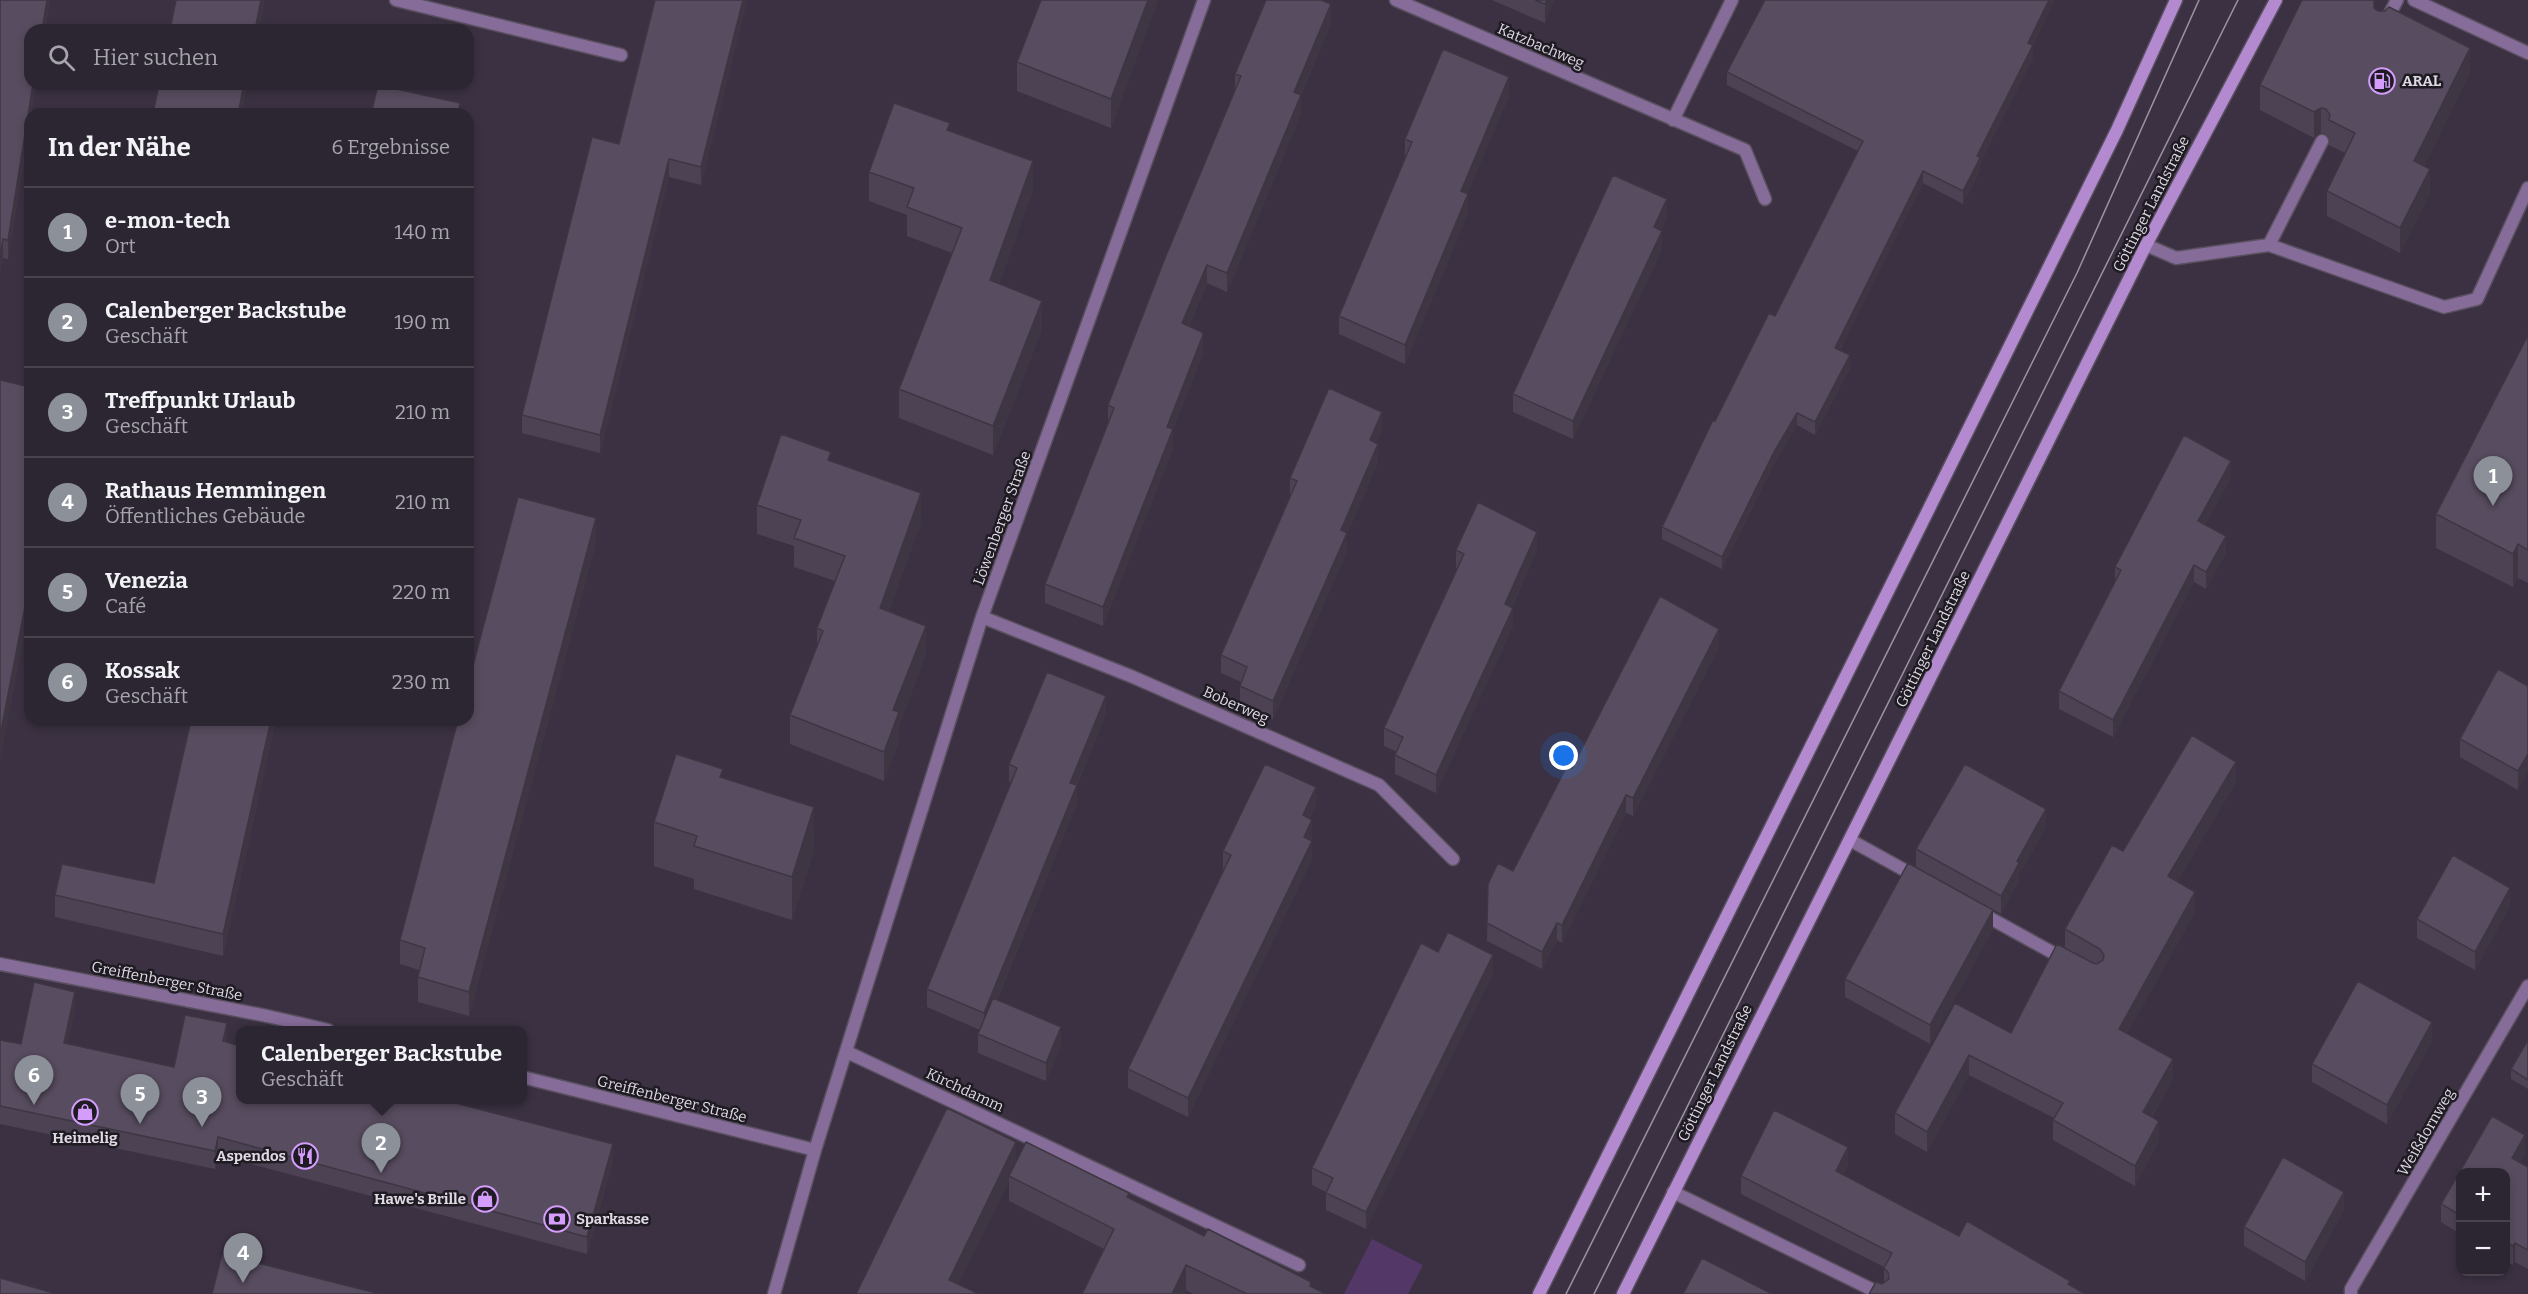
<!DOCTYPE html>
<html lang="de">
<head>
<meta charset="utf-8">
<style>
  body { margin:0; font-family:Bitter,serif; background:#38313e; color:#f1f3f6 }
  .controls { position:absolute; right:18px; bottom:18px; display:grid; overflow:hidden; border-radius:12px; box-shadow:0 3px 9px #0003 }
  .controls button { width:54px; height:54px; display:grid; place-items:center; padding:0; border:0; border-bottom:2px solid #48424d; background:#2c2532; color:#f1f3f6; font:30px sans-serif }
  .you { position:absolute; left:1564px; top:756px; width:21px; height:21px; margin:-15px; border:4px solid #fff; border-radius:50%; background:#1a73e8; box-shadow:0 0 0 9px #1a73e833 }
  .badge { display:grid; place-items:center; width:39px; height:39px; border-radius:50%; background:#8c9099; color:#fff; font-size:20px; font-weight:700 }
  .pin { position:absolute; translate:-50% -50px; filter:drop-shadow(0 2px 3px #0008) }
  .pin::after { content:''; position:absolute; top:32px; width:21px; height:18px; background:inherit; clip-path:polygon(0 0,100% 0,50% 100%) }
  .popup { position:absolute; left:236px; top:1026px; width:291px; height:78px; box-sizing:border-box; display:grid; place-content:center; border-radius:12px; background:#2c2532; filter:drop-shadow(0 2px 4px #0005); font-size:20px; white-space:nowrap; color:#a6a5ac }
  .popup b { font-size:22px; color:#f1f3f6 }
  .popup::after { content:''; position:absolute; left:50%; top:100%; margin-left:-12px; border:12px solid transparent; border-top-color:#2c2532 }
  .list { margin:0; padding:0; list-style:none }
  h2 { display:flex; justify-content:space-between; align-items:center; height:78px; margin:0; padding:0 24px; font-size:26px }
  h2 small { font-size:20px; font-weight:400; color:#a6a5ac }
  .list li { display:grid; grid-template-columns:39px 1fr auto; gap:18px; align-items:center; box-sizing:border-box; height:90px; padding:0 24px; border-top:2px solid #48424d }
  .list b { display:block; font-size:22px; white-space:nowrap }
  .list p { margin:0; font-size:20px; white-space:nowrap; color:#a6a5ac }
  .list em { font-size:20px; font-style:normal; color:#a6a5ac }
  .icon { flex:none; width:33px; height:33px; fill:none; stroke:currentColor; stroke-width:2; stroke-linecap:round; stroke-linejoin:round }
  .map { position:relative; flex:none; width:2528px; height:1294px; overflow:hidden }
  .search { position:absolute; background:#2c2532; box-shadow:0 3px 9px #0003; left:24px; top:24px; width:450px; height:66px; display:flex; align-items:center; gap:15px; box-sizing:border-box; padding:0 21px; border-radius:18px; color:#a6a5ac; font-size:22px }
  .panel { position:absolute; background:#2c2532; box-shadow:0 3px 9px #0003; left:24px; top:108px; width:450px; height:618px; border-radius:18px }
  .map>svg:first-child { display:block }
  .green { fill:#533766 }
  .lines { fill:none; stroke-linecap:round; stroke-linejoin:round }
  .lane-casing { stroke:#594f5f; stroke-width:15 }
  .street-casing { stroke:#594f5f; stroke-width:15 }
  .secondary-casing { stroke:#594f5f; stroke-width:15 }
  .lane { stroke:#866c99; stroke-width:12 }
  .street { stroke:#866c99; stroke-width:12 }
  .secondary { stroke:#b38ad0; stroke-width:12 }
  .tram { stroke:#9c94a2; stroke-width:1.5 }
  .wall { fill:#4c4253 }
  .shaded-wall { fill:#3e3643 }
  .building { fill:#584d60; stroke:#3e3643; stroke-width:1.5 }
  .labels { text-anchor:middle; stroke-width:5; stroke-linejoin:round; paint-order:stroke }
  .street-label { font-size:15px; fill:#dfd9e4; stroke:#1f1b23 }
  .poi-label { font-size:15px; font-weight:bold; fill:#dfd9e4; stroke:#1f1b23; text-anchor:start }
</style>
</head>
<body>
<div class="map">
<svg width="2528" height="1294" viewBox="0 0 2528 1294">
  <rect width="100%" height="100%" fill="#3b3142"/>
  <path class="green" d="M1372 1239 1423 1265 1408 1294H1344Z"/>
  <g class="lines">
    <g class="lane-casing">
      <path id="lane" d="M2414 0 2528 53
        M2385 23 2397 0
        M2146 245 2176 258 2269 245 2322 141
        M2269 245 2444 307 2477 299 2528 188
        M1850 840 1917 877
        M1979 912 2066 960
        M1673 1192 1881 1294"/>
    </g>
    <g class="street-casing">
      <path id="street" d="M396 0 621 55
        M1396 0 1745 150 1765 199
        M1673 120 1732 0
        M982 617 1133 677 1379 785 1453 859
        M0 964 267 1016 328 1030
        M847 1052 1299 1265
        M522 1077 815 1150
        M774 1294 815 1150 982 617 1204 0
        M2351 1294V1289L2528 986"/>
    </g>
    <g class="secondary-casing">
      <path id="secondary" d="M1539 1294 2117 130 2176 0
        M1623 1294 2146 245 2276 0"/>
    </g>
    <use href="#lane" class="lane"/>
    <use href="#street" class="street"/>
    <use href="#secondary" class="secondary"/>
    <path class="tram" d="M1566 1294 2077 273 2199 0
      M1594 1294 2238 0"/>
  </g>
  <path class="wall" d="M0 0H50L45 30H30V84H36L31 114H30V123L8 259 3 258Z
    M747 0 701 185 669 177 600 453 522 433V415L619 144Z
    M1158 0 1111 128 1017 91V62Z
    M1492 0H1554L1545 23Z
    M2374 8 2378 11 2470 73 2424 166 2430 194 2400 253 2327 216V191L2345 153 2329 145V139L2326 134 2321 133 2314 138 2260 110V85Z
    M1331 23 1301 95V114L1227 292 1207 283 1189 326 1203 353 1173 429V448L1103 626 1045 603V584L1108 423V405L1235 90V74Z
    M2033 46V58L1980 163V170L1963 204 1923 183 1840 350 1850 368 1815 435 1797 425 1774 464 1722 569 1662 539V527L1715 421 1775 316 1858 151 1727 85V72Z
    M1509 96 1467 194 1468 213 1405 364 1339 334V316L1405 158V139Z
    M950 131 1033 190 999 284 1042 330 993 455 899 418V389L952 253 907 236V215L869 201V172Z
    M1667 217 1661 230 1662 249 1573 439 1513 412V394Z
    M2528 335V583L2518 578 2513 587 2436 548V514Z
    M1382 430 1376 443 1378 462 1347 534V551L1273 719 1240 704V686L1241 682 1221 673V655L1290 496V478Z
    M831 461 921 522 889 611 926 655 899 726V741L884 781 790 744V715L817 646V628L835 581 794 567V546L757 534V505Z
    M2231 478 2205 525 2226 553 2206 589 2194 582 2113 737 2059 709V691L2115 583V567Z
    M596 542 469 1016 418 1002V977L419 970 400 964V940Z
    M1456 550H1537L1512 607 1513 626 1436 793 1395 774V755L1397 752 1384 746V728L1457 569 1456 568Z
    M1719 647 1633 816 1626 813 1562 943 1557 940 1542 969 1487 941 1488 884 1513 871 1572 768Z
    M2528 686 2518 790 2460 757V739Z
    M1106 714 1077 785V803L997 1000 1061 1045 1046 1081 978 1053V1034L980 1030 927 1007V989L1011 783 1009 782V764Z
    M276 720 223 956 55 917V895L154 883Z
    M723 778 814 851 792 920 694 889V879L654 866V822Z
    M2236 782 2177 882 2195 912 2127 1034 2173 1079 2152 1117 2159 1141 2135 1186 2053 1140V1120L2054 1118 1969 1075 1927 1152 1895 1134V1113L1955 1003 2011 1033 2065 948V929L2123 851Z
    M1316 806 1310 818 1312 838 1311 841 1312 859 1188 1117 1128 1088V1069L1223 870V851Z
    M2046 827 2019 875V881L2001 914 1916 867V849Z
    M2510 906 2475 970 2417 938V919Z
    M1993 929 1930 1044 1845 997V979Z
    M1438 952 1493 973 1366 1229 1326 1210V1192L1312 1185V1168Z
    M75 1009 67 1044 174 1067 227 1041V1042L613 1161 587 1254 218 1155 215 1169 0 1124V1040L21 1044Z
    M2528 1040V1089L2511 1079V1069Z
    M2432 1041 2387 1124 2312 1082V1064Z
    M2492 1116 2525 1135V1154L2520 1162 2528 1167V1269L2515 1262 2513 1265 2505 1260V1173H2460V1234L2441 1222V1204Z
    M1016 1161 1129 1198 1204 1236 1326 1294H1193L1009 1201V1182L856 1294Z
    M1848 1165 1843 1175 1959 1236 2070 1281 1882 1284 1884 1283V1267L1741 1194V1176Z
    M2344 1210 2305 1281 2244 1246V1227Z"/>
  <path class="shaded-wall" d="M47 0H50L45 30H42Z
    M261 0H264V7L259 30H255Z
    M743 0H747L701 185V167Z
    M1148 0H1158V2L1111 128V99Z
    M1547 0H1554L1545 23V4Z
    M2049 0H2055L2033 46V58L1980 163V170L1963 204V191L1977 156 2028 43Z
    M1331 4V23L1294 111V92Z
    M2470 48V73L2414 186V161Z
    M1509 77V96L1461 209V191Z
    M33 84H36L31 114H30V123L8 259V240Z
    M244 84H248L242 114H238Z
    M1301 95V114L1227 292V273Z
    M2321 108V133L2314 138V112Z
    M669 159V177L600 453V435Z
    M1033 161V190L990 310V280Z
    M2430 169V194L2400 253V228Z
    M1923 171V183L1835 360V348Z
    M1468 194V213L1405 364V345Z
    M1667 199V217L1654 245V227Z
    M1662 231V249L1573 439V421Z
    M3 239V258L0 277V258Z
    M1207 265V283L1182 341V323Z
    M1042 301V330L993 455V426Z
    M1203 335V353L1173 429V448L1103 626V607L1167 427Z
    M1850 355V368L1815 435V422Z
    M1382 412V430L1370 458V440Z
    M1797 413V425L1774 464 1722 569V557L1774 452Z
    M1378 444V462L1347 534V551L1273 719V701L1341 530Z
    M2231 461V478L2198 539V521Z
    M921 493V522L880 637V608Z
    M596 518V542L469 1016V992Z
    M1537 532V550L1505 622V604Z
    M2226 536V553L2206 589V572Z
    M2518 544V578L2513 587V554Z
    M2194 565V582L2113 737V720Z
    M30 581V605L0 760V736Z
    M1513 608V626L1436 793V775Z
    M926 626V655L899 726V741L884 781V752L893 710Z
    M1719 629V647L1633 816V798Z
    M1106 696V714L1070 801V783Z
    M271 720H276L223 956V934Z
    M2528 754V772L2518 790V771Z
    M2236 762V782L2168 897V876Z
    M1077 785V803L984 1031V1013Z
    M1316 787V806L1303 833V815Z
    M1626 795V813L1562 943V925Z
    M814 807V851L792 920V877Z
    M2046 809V827L2019 875V881L2001 914V896L2017 861Z
    M1312 820V838L1304 856V837Z
    M1312 841V859L1188 1117V1098Z
    M2510 888V906L2475 970V952Z
    M2195 892V912L2119 1049V1029Z
    M1993 910V929L1930 1044V1025Z
    M1557 923V940L1542 969V952Z
    M1493 955V973L1366 1229V1212Z
    M75 992V1009L64 1060V1043Z
    M2432 1022V1041L2387 1124V1105Z
    M227 1023V1041L223 1059V1041Z
    M1061 1027V1045L1046 1081V1063Z
    M1969 1055V1075L1927 1152V1132Z
    M2173 1059V1079L2143 1132V1112Z
    M2159 1121V1141L2135 1186V1166Z
    M2525 1135V1154L2512 1176V1158Z
    M218 1137V1155L215 1169V1151Z
    M1016 1142V1167L1009 1176V1182L954 1294 949 1280Z
    M613 1144V1161L587 1254V1237Z
    M1848 1147V1165L1836 1189V1171Z
    M2344 1192V1210L2305 1281V1262Z
    M2515 1243V1262L2513 1265V1246Z
    M1186 1265V1291L1185 1294H1172Z"/>
  <path class="building" d="M0 0H47L42 30H30V84H33L8 240 3 239 0 258Z
    M176 0H261L255 30H170Z
    M655 0H743L701 167 669 159 600 435 522 415 592 137 619 144Z
    M1041 0H1148L1111 99 1017 62Z
    M1266 0H1321L1331 4 1294 92 1301 95 1227 273 1207 265 1182 323 1202 332 1203 335 1167 427 1173 429 1103 607 1045 584 1114 408 1108 405 1165 258 1241 76 1235 74Z
    M1535 0H1547L1545 4Z
    M1765 0H2049L2028 43 2033 45 1977 156 1980 158 1963 191 1923 171 1835 348 1850 355 1815 422 1797 413 1774 452 1722 557 1662 527 1713 420 1715 421 1769 313 1775 316 1863 141 1727 72Z
    M2302 0H2374V8L2378 11H2385L2389 7 2470 48 2414 161 2430 169 2400 228 2327 191 2355 133 2329 120 2330 115 2326 109 2321 108 2314 112 2260 85Z
    M1443 49 1509 77 1461 191 1468 194 1405 345 1339 316 1412 142 1405 139Z
    M159 84H244L238 114H153Z
    M378 85 460 103 458 114H371Z
    M894 103 950 123 947 130 1033 161 990 280 1042 301 993 426 899 389 962 228 907 207 914 188 869 172Z
    M1613 175 1667 199 1654 227 1662 231 1573 421 1513 394Z
    M2528 335V550L2518 544 2513 554 2436 514Z
    M0 380 30 387V581L0 736Z
    M1329 388 1382 412 1370 440 1378 444 1341 530 1347 533 1273 701 1240 686 1247 667 1221 655 1297 481 1290 478Z
    M781 434 831 452 828 460 921 493 880 608 926 626 893 710 899 712 884 752 790 715 823 631 817 628 845 556 794 538 801 520 757 505Z
    M2184 435 2231 461 2198 521 2226 536 2206 572 2194 565 2113 720 2059 691 2121 570 2115 567Z
    M518 497 596 518 469 992 418 977 425 948 400 940 458 720H468V684Z
    M1478 502 1537 532 1505 604 1513 608 1436 775 1395 755 1403 737 1384 728 1464 554 1456 550Z
    M1660 596 1719 629 1633 798 1626 795 1562 925 1557 923 1542 952 1487 923 1488 884 1498 863 1513 871 1567 766 1572 768Z
    M2498 669 2528 686V754L2518 771 2460 739Z
    M1047 672 1106 696 1070 783 1077 785 984 1013 927 989 1017 768 1009 764Z
    M191 720H271L223 934 55 895 62 864 154 883Z
    M2192 735 2236 762 2168 876 2195 892 2119 1029 2173 1059 2143 1112 2159 1121 2135 1166 2053 1120 2063 1103 1969 1055 1927 1132 1895 1113 1955 1003 2011 1033 2057 944 2093 963 2097 964 2103 960 2104 955 2100 949 2065 929 2112 845 2123 851Z
    M676 754 723 769 720 777 814 807 792 877 694 846 697 836 654 822Z
    M1265 764 1316 787 1303 815 1312 820 1304 837 1312 841 1188 1098 1128 1069 1231 855 1223 851Z
    M1965 764 2046 809 2017 861 2019 863 2001 896 1916 849Z
    M2453 855 2510 888 2475 952 2417 919Z
    M1908 863 1993 910 1930 1025 1845 979Z
    M1448 932 1493 955 1366 1212 1326 1193 1333 1178 1312 1168 1421 943 1438 952Z
    M2358 981 2432 1022 2387 1105 2312 1064Z
    M34 982 75 992 64 1043 174 1067 185 1015 227 1023 223 1041 240 1046V1100H444L613 1144 587 1237 218 1137 215 1151 0 1106V1040L21 1044Z
    M993 998 1061 1027 1046 1063 978 1034Z
    M2528 1040V1080L2511 1069Z
    M947 1108 1016 1142 949 1280 979 1294H856Z
    M1774 1110 1848 1147 1836 1171 1959 1236 1967 1221 2070 1281 2068 1284 2085 1294H1869L1876 1282 1882 1284 1889 1279 1888 1272 1884 1268 1892 1253 1741 1176Z
    M2492 1116 2525 1135 2512 1158 2528 1167V1250L2515 1243 2513 1246 2505 1242V1173H2460V1215L2441 1204Z
    M1026 1142 1129 1193 1127 1197 1204 1236 1208 1229 1311 1282 1310 1286 1326 1294H1247L1186 1265 1172 1294H1082L1114 1229 1009 1176Z
    M2283 1157 2344 1192 2305 1262 2244 1227Z
    M222 1254 380 1294H212Z
    M1702 1258 1772 1294H1683Z
    M0 1278 57 1294H0Z"/>
  <defs>
    <g id="fuel-ring" transform="scale(1.35)"><circle r="9.5" fill="#1f1b23" stroke="#d49cfb" stroke-width="1.5"/><path d="M-5.5-6h7V0h2V4h1.3V-2.5L3-4.5l.8-.8L6-3V5H2.5V1h-1V6h-7ZM-4.2-4.7v3.2H.2V-4.7Z" fill="#d49cfb"/></g>
    <g id="shop-ring" transform="scale(1.35)"><circle r="9.5" fill="#1f1b23" stroke="#d49cfb" stroke-width="1.5"/><path d="M-5-2.5h2.3a2.7 3.5 0 0 1 5.4 0H5L5.5 6h-11ZM-1.5-2.5h3a1.5 2.3 0 0 0-3 0Z" fill="#d49cfb"/></g>
    <g id="restaurant-ring" transform="scale(1.35)"><circle r="9.5" fill="#1f1b23" stroke="#d49cfb" stroke-width="1.5"/><path d="M-5-6h1v4h1v-4h1v4h1v-4h1v5L-1.5 .5V6h-2V.5L-5-1ZM5-6V6H3V1.5H1.5Q1.5-4 5-6Z" fill="#d49cfb"/></g>
    <g id="bank-ring" transform="scale(1.35)"><circle r="9.5" fill="#1f1b23" stroke="#d49cfb" stroke-width="1.5"/><path d="M-6-4H6V4H-6ZM0-2.3a2.3 2.3 0 1 0 0 4.6a2.3 2.3 0 1 0 0-4.6Z" fill="#d49cfb"/></g>
  </defs>
  <g fill-rule="evenodd">
    <use href="#fuel-ring" x="2382" y="81"/>
    <use href="#shop-ring" x="85" y="1112"/>
    <use href="#restaurant-ring" x="305" y="1156"/>
    <use href="#shop-ring" x="485" y="1199"/>
    <use href="#bank-ring" x="557" y="1219"/>
  </g>
  <g class="labels">
    <g class="street-label">
      <text transform="translate(1541 46) rotate(23)" y="5">Katzbachweg</text>
      <text transform="translate(2151 204) rotate(-63)" y="5">Göttinger Landstraße</text>
      <text transform="translate(1002 518) rotate(-70)" y="5">Löwenberger Straße</text>
      <text transform="translate(1933 639) rotate(-64)" y="5">Göttinger Landstraße</text>
      <text transform="translate(1236 705) rotate(24)" y="5">Boberweg</text>
      <text transform="translate(167 981) rotate(11)" y="5">Greiffenberger Straße</text>
      <text transform="translate(1715 1073) rotate(-64)" y="5">Göttinger Landstraße</text>
      <text transform="translate(965 1090) rotate(25)" y="5">Kirchdamm</text>
      <text transform="translate(672 1099) rotate(14)" y="5">Greiffenberger Straße</text>
      <text transform="translate(2426 1132) rotate(-60)" y="5">Weißdornweg</text>
    </g>
    <g class="poi-label">
      <text x="2402" y="86">ARAL</text>
      <text x="85" y="1143" text-anchor="middle">Heimelig</text>
      <text x="286" y="1161" text-anchor="end">Aspendos</text>
      <text x="466" y="1204" text-anchor="end">Hawe's Brille</text>
      <text x="576" y="1224">Sparkasse</text>
    </g>
  </g>
</svg>
<div class="controls">
<button>+</button>
<button>−</button>
</div>
<div class="you"></div>
<div class="pin badge" style="left:2493px;top:506px">1</div>
<div class="pin badge" style="left:381px;top:1173px">2</div>
<div class="popup"><b>Calenberger Backstube</b>Geschäft</div>
<div class="pin badge" style="left:202px;top:1127px">3</div>
<div class="pin badge" style="left:243px;top:1283px">4</div>
<div class="pin badge" style="left:140px;top:1124px">5</div>
<div class="pin badge" style="left:34px;top:1105px">6</div>
<div class="search"><svg class="icon" aria-label="search" viewBox="0 0 24 24"><circle cx="10" cy="10" r="6"/><path d="M15 15l6 6"/></svg>Hier suchen</div>
<section class="panel">
<h2>In der Nähe<small>6 Ergebnisse</small></h2>
<ul class="list">
<li><span class="badge">1</span><div><b>e-mon-tech</b><p>Ort</p></div><em>140 m</em></li>
<li><span class="badge">2</span><div><b>Calenberger Backstube</b><p>Geschäft</p></div><em>190 m</em></li>
<li><span class="badge">3</span><div><b>Treffpunkt Urlaub</b><p>Geschäft</p></div><em>210 m</em></li>
<li><span class="badge">4</span><div><b>Rathaus Hemmingen</b><p>Öffentliches Gebäude</p></div><em>210 m</em></li>
<li><span class="badge">5</span><div><b>Venezia</b><p>Café</p></div><em>220 m</em></li>
<li><span class="badge">6</span><div><b>Kossak</b><p>Geschäft</p></div><em>230 m</em></li>
</ul>
</section>
</div>
</body>
</html>
